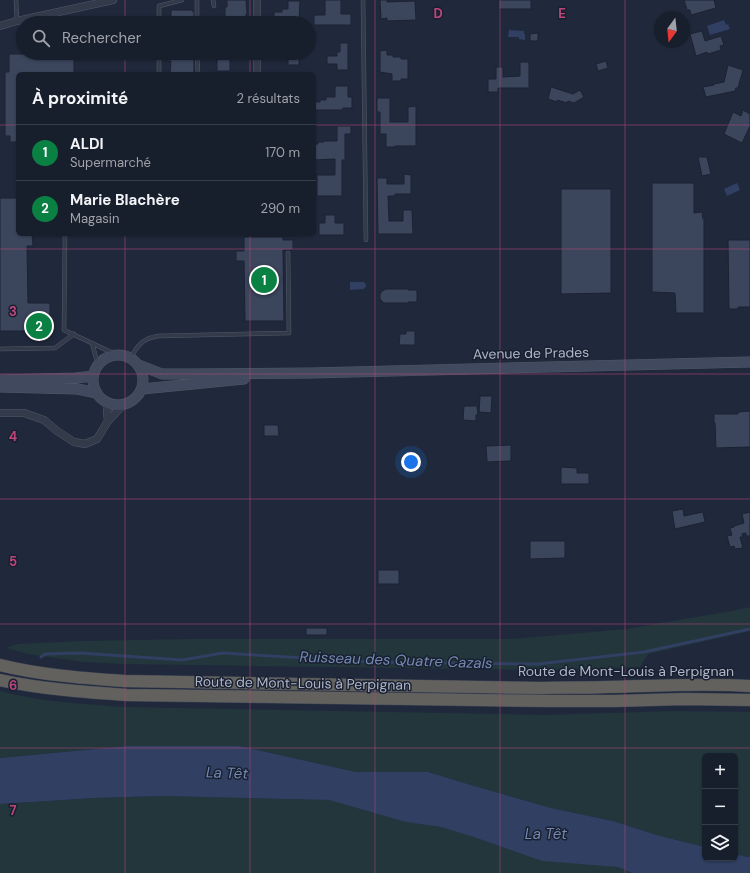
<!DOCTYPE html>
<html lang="fr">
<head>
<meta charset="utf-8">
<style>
  body { margin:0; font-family:"DM Sans",sans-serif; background:#252c38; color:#f1f3f6 }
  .controls { position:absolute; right:12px; bottom:12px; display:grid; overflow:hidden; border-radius:6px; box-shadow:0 1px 3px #0004 }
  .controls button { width:36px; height:36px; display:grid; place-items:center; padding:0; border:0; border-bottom:1px solid #363d48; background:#181f2c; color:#f1f3f6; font:20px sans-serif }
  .compass { position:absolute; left:654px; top:12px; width:36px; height:36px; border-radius:50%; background:#181f2c; box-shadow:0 1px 3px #0004; rotate:195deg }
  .you { position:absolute; left:411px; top:462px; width:14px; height:14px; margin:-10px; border:3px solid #fff; border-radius:50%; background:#1a73e8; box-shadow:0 0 0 6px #1a73e833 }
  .badge { display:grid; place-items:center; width:26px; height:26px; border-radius:50%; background:#0b8043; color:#fff; font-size:13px; font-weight:700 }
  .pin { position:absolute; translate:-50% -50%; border:2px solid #fff; box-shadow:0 1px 4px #0006 }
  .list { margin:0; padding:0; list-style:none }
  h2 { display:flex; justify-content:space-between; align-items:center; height:52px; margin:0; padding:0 16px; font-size:17px }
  h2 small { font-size:13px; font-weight:400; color:#9fa2a9 }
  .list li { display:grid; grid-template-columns:26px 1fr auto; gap:12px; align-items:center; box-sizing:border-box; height:56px; padding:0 16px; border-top:1px solid #363d48 }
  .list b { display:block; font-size:15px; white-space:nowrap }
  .list p { margin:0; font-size:13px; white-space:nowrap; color:#9fa2a9 }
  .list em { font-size:13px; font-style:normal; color:#9fa2a9 }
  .icon { flex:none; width:22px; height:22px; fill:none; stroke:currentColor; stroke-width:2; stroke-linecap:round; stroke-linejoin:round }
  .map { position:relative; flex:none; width:750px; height:873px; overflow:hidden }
  .search { position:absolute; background:#181f2c; box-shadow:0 1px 3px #0004; left:16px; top:16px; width:300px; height:44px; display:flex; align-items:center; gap:10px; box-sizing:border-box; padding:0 14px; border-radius:22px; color:#9fa2a9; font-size:15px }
  .panel { position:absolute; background:#181f2c; box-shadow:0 1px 3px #0004; left:16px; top:72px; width:300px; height:164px; border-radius:6px }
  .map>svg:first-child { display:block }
  .green { fill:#22363c }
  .water { fill:#303f62 }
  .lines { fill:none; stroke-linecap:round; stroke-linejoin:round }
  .stream { stroke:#303f62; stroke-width:3 }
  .building { fill:#3b455c; stroke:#1b2232 }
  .service-casing { stroke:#515869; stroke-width:4.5 }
  .minor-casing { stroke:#515869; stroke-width:8 }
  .secondary-casing { stroke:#515869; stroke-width:11 }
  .trunk-casing { stroke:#3e4556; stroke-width:13 }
  .service { stroke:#333b4b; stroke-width:3.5 }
  .minor { stroke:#333b4b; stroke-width:7 }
  .secondary { stroke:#41495f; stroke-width:10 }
  .trunk { stroke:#62615e; stroke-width:12 }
  .grid { fill:none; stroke:#bc477c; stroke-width:1; stroke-opacity:0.55 }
  .labels { text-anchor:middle; stroke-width:3; stroke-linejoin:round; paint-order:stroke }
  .street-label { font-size:14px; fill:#aeb5c8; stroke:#192030 }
  .water-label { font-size:15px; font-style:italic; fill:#7488b2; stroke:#192030 }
  .grid-label { font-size:13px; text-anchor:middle; font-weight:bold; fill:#bc477c; stroke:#192030; stroke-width:3; stroke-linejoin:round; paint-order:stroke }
</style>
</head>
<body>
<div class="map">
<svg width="750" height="873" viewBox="0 0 750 873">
  <rect width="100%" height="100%" fill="#20293b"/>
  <path class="green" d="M750 607V631L648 654 640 667 539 670 123 664 83 662 28 654 6 648 18 644 84 641 190 639H513L626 629 737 610Z
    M0 691C40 702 84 704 125 707L545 715 675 711 750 712V857H747L735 854V756H705V847L660 836 613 821 551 808 471 785 428 772H356L239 746H127L0 758Z
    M162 796 329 800 407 822 441 827 474 836 618 867 632 873H0V804L95 798Z"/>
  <path class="water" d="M724 20 726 25 728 24 730 29 710 35 707 26Z
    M509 30 524 31V34H525V40L519 39V37H508Z
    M737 183 740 190 727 196 724 189Z
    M350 282H364L366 285V287L364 288V289L350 290Z
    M127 746H239L356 772H428L471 785 551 808 613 821 660 836 705 847V858H735V854L747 857H750V873H632L618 867 542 861 474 837 441 827 406 822 329 800 162 796 95 798 0 804V758Z"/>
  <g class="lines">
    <path class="stream" d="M41 657 45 654 80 653 182 660 223 653 371 662 538 664 644 652 750 629"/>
  </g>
  <path class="building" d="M227 0H246L247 14H246V23H225V7H227Z
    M325 0H341V14H351V25H314V15H325Z
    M380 0H387V2L415 1 416 20 387 21V18L381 19Z
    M499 0H531V9H499Z
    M684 0H714L716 8 691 15 690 10H687Z
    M288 1H300L299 22 274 21V12H282V9H288Z
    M171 10H192V11H194V18H192V23H171Z
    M702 31 705 41 721 36 724 45 720 46 721 50 708 54 707 52 696 56 690 34Z
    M538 33V41H530V34Z
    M340 43H348V70H337V64H327V56H337V52H340Z
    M387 50V55H393V57H401V59H408V79H401V81H392V74L380 72V51Z
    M168 53H194V74H170L171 61H168Z
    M217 53H230V71H217Z
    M288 53H299V65H288Z
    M9 54H74V74H18V142H10V136H5V72H9Z
    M606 61 608 68 598 71 596 64Z
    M520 62H529V88H498V92H488V79H496V67H503V77L520 76Z
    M728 65 743 70 738 88H736L735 91 706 97 703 87 714 85V84L724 82Z
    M335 86H348V97H352V108H343V110H314V102H320V100H326V97H335Z
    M551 87 573 94 580 90 584 97 574 103 568 101 567 103 557 100V102L548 99Z
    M377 98H390V122H408V107L416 106V146H395V147H386V134H380V112H377Z
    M743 110 750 114V126L742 143 724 134 733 112 741 116Z
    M337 126H351V134H345V160H342V196H317V175H335V159L314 160V144H318V142H324V141H337Z
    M698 157H707L711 174 702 176Z
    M404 174 411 175V194H395V196H388L389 221H403V210H412L413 234H378L377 178H387V184H404Z
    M652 183H694V213L702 212 703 219H704V313H676L675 293 652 292Z
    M561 189H611V293L561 294Z
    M0 198H18V234H32L33 246H27L28 303H50V331H0Z
    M325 215H335V223H344V235H319V223H325Z
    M244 237H283V240H293V250H283L284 321H245L244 261H236V251H244Z
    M728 240H750V307H738V309H729Z
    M386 289H408V290H417V302H408V303H384L380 299V294L382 291Z
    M406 331H415V345H399L400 334H406Z
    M480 396H492L491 413 479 412Z
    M464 406H477L478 415H476V421L463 420Z
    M750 411V447L716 448 715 423H714V414H738V412Z
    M264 425H278L279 436H264Z
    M511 445V461L487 462 486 446Z
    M561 467 577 468V473H589V484H561Z
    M683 509 684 516 703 512 705 522 675 529 672 511Z
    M750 512V536H746V533L742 534 743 537H740L743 548 735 549 734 546 730 547 727 536 732 535 730 528 734 527V526L744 523 742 514Z
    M530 541H565V558L530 559Z
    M378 570H399V584H378Z
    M306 628H327V635H306Z"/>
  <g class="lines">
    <g class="service-casing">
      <path id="service" d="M16 0 17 21
        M197 0V23
        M213 0 214 6
        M363 0 366 240
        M159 23V6L182 0
        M197 53 198 74
        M159 74V53
        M65 234 64 330 117 355
        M92 343 98 365
        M0 349 55 348 74 334
        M130 358C139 345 141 339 158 336L289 333 288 253"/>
    </g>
    <g class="minor-casing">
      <path id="minor" d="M257 0V23
        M0 26 17 21 113 0
        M257 53V74
        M0 413H24L44 420 57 431 74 442 85 444 97 439 108 421 124 404
        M108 421 107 413 108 403"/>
    </g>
    <g class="secondary-casing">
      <path id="secondary" d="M93 380a25 25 0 1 1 50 0a25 25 0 1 1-50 0Z
        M139 365 162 374H191L312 373 750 362
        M0 380 76 378 93 376
        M0 387 77 389 97 393
        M142 389 244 379"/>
    </g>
    <g class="trunk-casing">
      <path id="trunk" d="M0 665C41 675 82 678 124 681L541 688C563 687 584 688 606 687 654 686 702 683 750 686
        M0 680C42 689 84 692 127 695L547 701H615L684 699 750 700"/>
    </g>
    <use href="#service" class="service"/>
    <use href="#minor" class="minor"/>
    <use href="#secondary" class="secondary"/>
    <use href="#trunk" class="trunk"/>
  </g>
  <path class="grid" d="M125 0V23M250 0V23M375 0V873M500 0V873M625 0V873M125 53V74M250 53V74M0 125H18M314 125H750M125 234V873M250 234V873M0 249H750M0 374H750M0 499H750M0 624H750M0 748H750"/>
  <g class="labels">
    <g class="street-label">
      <text transform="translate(531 353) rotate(-1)" y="5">Avenue de Prades</text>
      <text x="626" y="676">Route de Mont-Louis à Perpignan</text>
      <text transform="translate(303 683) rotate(1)" y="5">Route de Mont-Louis à Perpignan</text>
    </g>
    <g class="water-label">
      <text transform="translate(396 660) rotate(2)" y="5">Ruisseau des Quatre Cazals</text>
      <text transform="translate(227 773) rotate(2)" y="5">La Têt</text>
      <text x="546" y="839">La Têt</text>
    </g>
  </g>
  <g class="grid-label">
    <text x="438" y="18">D</text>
    <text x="562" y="18">E</text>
    <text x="13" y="316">3</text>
    <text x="13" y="441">4</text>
    <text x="13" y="566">5</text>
    <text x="13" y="690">6</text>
    <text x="13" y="815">7</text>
  </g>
</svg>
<div class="controls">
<button>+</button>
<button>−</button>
<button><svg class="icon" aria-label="layers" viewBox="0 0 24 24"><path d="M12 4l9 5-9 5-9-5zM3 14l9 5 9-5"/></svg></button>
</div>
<svg class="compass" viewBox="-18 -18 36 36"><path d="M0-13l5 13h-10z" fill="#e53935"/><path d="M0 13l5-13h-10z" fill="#9fa2a9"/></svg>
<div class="you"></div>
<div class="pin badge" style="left:264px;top:280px">1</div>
<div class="pin badge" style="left:39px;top:326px">2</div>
<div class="search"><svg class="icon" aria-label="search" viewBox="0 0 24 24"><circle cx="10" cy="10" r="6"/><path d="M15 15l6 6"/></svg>Rechercher</div>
<section class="panel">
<h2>À proximité<small>2 résultats</small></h2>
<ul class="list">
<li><span class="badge">1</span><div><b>ALDI</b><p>Supermarché</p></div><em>170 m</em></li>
<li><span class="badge">2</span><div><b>Marie Blachère</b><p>Magasin</p></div><em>290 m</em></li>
</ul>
</section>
</div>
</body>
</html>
